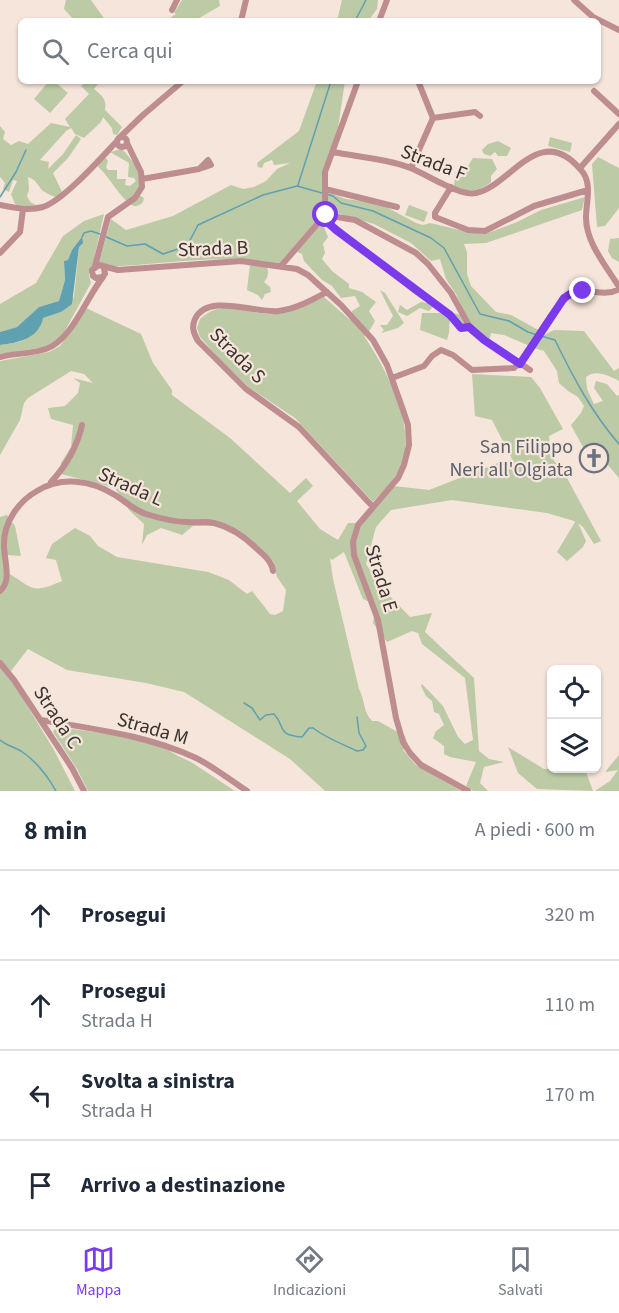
<!DOCTYPE html>
<html lang="it">
<head>
<meta charset="utf-8">
<style>
  body { margin:0; font-family:"Source Sans 3",sans-serif; background:#f2f2f3; color:#1f2937 }
  .controls { position:absolute; right:18px; bottom:18px; display:grid; overflow:hidden; border-radius:9px; box-shadow:0 2px 4px #0004 }
  .controls button { width:54px; height:54px; display:grid; place-items:center; padding:0; border:0; border-bottom:2px solid #e0e1e3; background:#fff; color:#1f2937; font:30px sans-serif }
  .stop { position:absolute; width:18px; height:18px; margin:-14px; border:4px solid #7c3aed; border-radius:50%; background:#fff }
  .stop.end { background:#7c3aed; border-color:#fff; box-shadow:0 2px 6px #0008 }
  .list { margin:0; padding:0; list-style:none }
  h2 { display:flex; justify-content:space-between; align-items:center; height:78px; margin:0; padding:0 24px; font-size:26px }
  h2 small { font-size:20px; font-weight:400; color:#747a83 }
  .list li { display:grid; grid-template-columns:39px 1fr auto; gap:18px; align-items:center; box-sizing:border-box; height:90px; padding:0 24px; border-top:2px solid #e0e1e3 }
  .list b { display:block; font-size:22px; white-space:nowrap }
  .list p { margin:0; font-size:20px; white-space:nowrap; color:#747a83 }
  .list em { font-size:20px; font-style:normal; color:#747a83 }
  .icon { flex:none; width:33px; height:33px; fill:none; stroke:currentColor; stroke-width:2; stroke-linecap:round; stroke-linejoin:round }
  .map { position:relative; flex:none; width:619px; height:791px; overflow:hidden }
  .search { position:absolute; background:#fff; box-shadow:0 2px 4px #0004; left:18px; right:18px; top:18px; height:66px; display:flex; align-items:center; gap:15px; box-sizing:border-box; padding:0 21px; border-radius:9px; color:#747a83; font-size:22px }
  .sheet { height:438px; background:#fff }
  nav { display:flex; justify-content:space-around; align-items:center; box-sizing:border-box; height:84px; border-top:2px solid #e0e1e3; background:#fff; font-size:16px; color:#747a83 }
  nav a { display:grid; justify-items:center; gap:3px }
  nav .on { color:#7c3aed }
  .map>svg:first-child { display:block }
  .green { fill:#bccaa5 }
  .water { fill:#5fa0b1 }
  .lines { fill:none; stroke-linecap:round; stroke-linejoin:round }
  .stream { stroke:#5fa0b1; stroke-width:1.5 }
  .minor { stroke:#bd8d90; stroke-width:6 }
  .route { stroke:#7c3aed; stroke-width:8 }
  .labels { text-anchor:middle; stroke-width:4.5; stroke-linejoin:round; paint-order:stroke }
  .street-label { font-size:20px; fill:#39322e; stroke:#f6e5da }
  .worship-label { font-size:20px; fill:#5b616d; stroke:#f6e5da; text-anchor:end }
</style>
</head>
<body>
<div class="map">
<svg width="619" height="791" viewBox="0 0 619 791">
  <rect width="100%" height="100%" fill="#f6e5da"/>
  <path class="green" d="M66 0H91L106 21H75L64 9Z
    M182 0H219L220 6 194 21H166L176 14 174 13Z
    M342 0H378L377 9 368 21H337Z
    M49 81H54L68 93 50 113 34 99Z
    M86 81H100L94 89C102 96 107 99 105 110L122 127 117 135 113 134 112 128 103 117 101 122 84 138 75 134 71 128 66 131 40 160 49 162 48 169 63 154 76 135 81 139 68 158 53 173 63 194 58 198C53 196 47 194 43 191 37 185 37 180 28 177L29 190 27 196 30 202 36 205 23 208 15 204 11 194 17 181 13 180 9 192 3 189 5 183 0 177V126L5 132 3 139 11 145 19 141 28 144 51 123 70 127 65 119 89 94 81 86Z
    M317 81H345L338 128 322 176 330 193 346 199 379 203 416 223 423 225 430 223 464 231 485 234 517 222 541 210 585 197 582 210 486 243 464 244 467 252V274L471 286 496 312 511 315 540 331 530 346 504 335 491 333 489 342 471 328 464 331 458 328 451 312 466 317 456 294 446 279 440 259 431 261 411 243 374 224 323 209 320 216 310 228 323 225 328 237 323 244 325 253 322 259 332 271 349 284V288L362 292 376 302 369 311 375 321 367 335 364 336C385 367 418 428 401 465 395 480 383 491 373 502L295 418 250 388 222 362 200 337 197 328 200 319C226 296 247 316 276 314 293 313 309 304 324 297L350 320 352 311 360 306 355 296 341 298 332 286 322 280 304 261 302 254 297 252 309 229 279 264C223 253 164 264 107 267L99 262 111 219 126 230 173 216 231 185 243 189 254 187 266 181 277 169 290 163 274 165 272 160 264 163 262 168 258 167 257 163 299 131Z
    M550 137 572 143 570 152 548 146Z
    M498 141 511 148 507 156H498L495 152 490 156 484 154 482 150 488 144Z
    M122 149C137 165 141 172 139 195L144 198 143 202C141 204 138 206 135 206 124 205 108 174 98 167L101 158H106L108 161 106 167 108 170H117V179H126L125 185 130 186 136 181 134 178 128 177 129 163 110 152Z
    M598 157 619 168V208L605 226 597 227 592 164Z
    M473 158 492 159 497 169 491 176V182C479 192 468 192 454 187L455 171 457 177H464L465 171Z
    M409 205 428 212 424 222 405 215Z
    M104 214 93 263 89 275 91 283 61 338 45 347 0 354V345C25 342 30 340 43 318L61 312 74 297 79 247 72 250 68 260 64 261 65 280 59 301 39 307 17 327 0 332V304L36 283 63 236 84 221Z
    M619 238V262L612 258 608 251 610 239Z
    M250 265H266C269 271 269 276 264 282L270 287 271 292 265 294 262 300 258 295 247 290Z
    M380 290 385 293 404 323 398 328 381 333 384 330 380 325H387L393 316Z
    M433 299 436 303 429 311 420 308 407 316 398 312 400 305 407 310 421 302 426 303Z
    M86 308 141 334 153 363 172 390V395L230 438 290 493 306 478 313 486 297 501 320 529 338 540 348 523H361L394 486 429 490 498 463H514L492 420 475 416 472 374 531 377 540 388 563 429 549 436 550 455 567 478 601 541 594 544 583 527 578 523 586 541 583 547 567 561 557 552 575 522 574 521 547 513 452 500 391 510 376 527 366 564 384 590 410 617 432 613 425 632 474 678 479 751 489 759 504 762 484 767 480 783 488 791H473L466 786 476 762 450 757 444 754V746L433 738 436 731 444 725 439 714 434 712 432 701 426 696 421 686 422 684 443 706 458 737 465 744 473 740 465 678 422 644 418 633 412 631 387 642 373 623 375 604 363 599 344 552 332 560 330 558 333 579 359 689C365 700 363 712 372 721H378L405 736 408 745 403 750 416 765 461 791H325L290 759 184 692 146 683 67 670 28 649 11 671 0 660V517L7 515 15 526 21 556 7 555 4 571C33 586 28 596 62 581L56 560 46 558 52 544 75 528 90 536 98 546 117 557 208 572 229 580 247 594 252 591 270 614 275 615 283 611 286 590 277 577 273 561 229 526H193L182 535 161 528 147 535 142 545 144 524 129 510 115 488 61 474V463L71 447 73 425 51 419 48 408 65 406 78 393 80 383 73 378 93 383 84 374 71 371 28 398 24 403 20 420 0 455V361L49 352 60 346Z
    M422 313H442L450 318 449 333 447 340 420 330Z
    M554 330 584 331 614 371 619 368V381C609 376 596 369 586 377L587 389 594 404 603 401 594 388 596 381 607 384 617 396 619 395V478L596 451 584 449 571 425 581 413 584 406 578 397 568 391 559 383 557 371 544 351 534 348 544 335Z
    M0 666 8 674 54 750 75 791H0Z
    M56 727 150 739 178 756 191 762 235 791H88L77 769 53 732Z
    M508 747 544 769 586 772 593 791 537 789 518 773Z
    M619 755V791H595L610 781 618 770 605 772Z"/>
  <path class="water" d="M82 237 83 243 79 247 72 304 61 312 43 318C39 339 17 343 0 345V332L17 327 39 307 59 301 65 280 64 261 68 260 72 250Z"/>
  <g class="lines">
    <path class="stream" d="M355 21 366 0
      M298 185 331 81
      M326 194 333 196 341 203 373 211 431 238 444 248 480 314 509 321 528 332 537 335
      M0 197 16 172 26 150
      M104 236 127 246 145 244 163 254 187 246 198 225 263 195 297 186 322 193
      M82 237 84 233 91 231 100 234
      M541 336 555 340C573 377 592 413 619 444
      M244 703 252 708 260 720 266 715 274 714C286 727 276 735 302 737L309 728H313C326 738 342 744 357 751L363 750 366 746 359 733 357 717
      M0 740C6 745 14 747 21 751 36 761 47 775 56 791"/>
    <path class="minor" d="M574 0 593 17 619 30
      M172 10 177 0
      M241 21 246 0
      M379 21 387 0
      M418 81 433 118 475 112 480 116
      M594 91 619 114
      M117 142a5 5 0 1 1 10 0a5 5 0 1 1-10 0Z
      M119 138 143 115 183 81
      M333 152C358 157 389 159 413 169 424 174 434 180 445 185 455 189 465 195 476 193 510 187 539 120 581 170 593 183 586 202 586 218 586 243 607 267 619 287
      M411 168 433 118
      M580 168 619 124
      M142 179 199 169 211 165 208 160 199 169
      M451 187 435 213V217L468 230 485 231 534 206 588 190
      M325 189 397 207
      M0 205C14 208 29 211 43 207 64 200 101 158 117 141
      M325 215 355 220 416 253 428 264 451 293 472 331 530 370
      M323 218 414 290 450 315 461 328 469 327
      M0 253 20 232 23 209
      M95 266 108 217 135 198 142 187 141 172 127 143
      M281 266 325 215V172L358 81
      M104 268 105 274 102 277 96 278 93 276 92 270 99 265 118 270 241 261 297 269 308 275 341 305 373 340 387 365 402 407 408 425 409 445 404 465 398 478 358 525 353 542 354 555 378 620 396 718 403 742 410 753 421 765 468 791
      M327 292C312 300 296 309 279 311 256 314 208 292 195 319 191 327 194 334 198 341L246 389 299 427 373 507
      M0 357C15 353 31 354 46 349 72 340 86 298 103 277
      M392 378 424 366 432 356 441 350 453 355 472 370 514 368 523 360C534 344 559 294 578 292 593 289 605 297 619 289
      M51 482C66 466 77 447 82 425
      M0 591C13 580 3 558 4 543 4 522 19 501 37 491 61 476 91 480 115 495 126 502 134 510 146 514 159 518 173 522 187 522 196 523 205 521 214 523 231 527 245 537 257 549 264 555 272 562 273 571
      M0 663 14 680 72 768 84 791
      M41 720C93 729 147 735 196 758 214 767 230 780 247 791"/>
  </g>
  <g class="lines">
    <path class="route" d="M326 215 323 218 336 230 450 315 461 328 469 327 484 340 520 364 564 298 573 292 583 291"/>
  </g>
  <defs>
    <g id="church-ring" transform="scale(1.5)"><circle r="9.5" fill="#f6e5da" stroke="#6b7280" stroke-width="1.5"/><path d="M-1.2-6h2.4v3.5h3.3v2.4h-3.3V6h-2.4V-.1h-3.3v-2.4h3.3Z" fill="#6b7280"/></g>
  </defs>
  <g fill-rule="evenodd">
    <use href="#church-ring" x="594" y="458"/>
  </g>
  <g class="labels">
    <g class="street-label">
      <text transform="translate(434 162) rotate(21)" y="7">Strada F</text>
      <text transform="translate(213 248) rotate(-2)" y="7">Strada B</text>
      <text transform="translate(238 355) rotate(45)" y="7">Strada S</text>
      <text transform="translate(131 486) rotate(24)" y="7">Strada L</text>
      <text transform="translate(382 578) rotate(73)" y="7">Strada E</text>
      <text transform="translate(58 717) rotate(57)" y="7">Strada C</text>
      <text transform="translate(153 728) rotate(16)" y="7">Strada M</text>
    </g>
    <g class="worship-label">
      <text x="573" y="453">San Filippo<tspan x="573" dy="23">Neri all'Olgiata</tspan></text>
    </g>
  </g>
</svg>
<div class="controls">
<button><svg class="icon" aria-label="locate" viewBox="0 0 24 24"><circle cx="12" cy="12" r="6"/><path d="M12 2v4M12 18v4M2 12h4M18 12h4"/></svg></button>
<button><svg class="icon" aria-label="layers" viewBox="0 0 24 24"><path d="M12 4l9 5-9 5-9-5zM3 14l9 5 9-5"/></svg></button>
</div>
<div class="stop" style="left:326px;top:215px"></div>
<div class="stop end" style="left:583px;top:291px"></div>
<div class="search"><svg class="icon" aria-label="search" viewBox="0 0 24 24"><circle cx="10" cy="10" r="6"/><path d="M15 15l6 6"/></svg>Cerca qui</div>
</div>
<section class="sheet">
<h2>8 min<small>A piedi · 600 m</small></h2>
<ul class="list">
<li><svg class="icon" aria-label="ahead" viewBox="0 0 24 24"><path d="M12 20V5M6 11l6-6 6 6"/></svg><div><b>Prosegui</b></div><em>320 m</em></li>
<li><svg class="icon" aria-label="ahead" viewBox="0 0 24 24"><path d="M12 20V5M6 11l6-6 6 6"/></svg><div><b>Prosegui</b><p>Strada H</p></div><em>110 m</em></li>
<li><svg class="icon" aria-label="left" viewBox="0 0 24 24"><path d="M17 20v-9H6M10 6l-5 5 5 5"/></svg><div><b>Svolta a sinistra</b><p>Strada H</p></div><em>170 m</em></li>
<li><svg class="icon" aria-label="arrive" viewBox="0 0 24 24"><path d="M6 21V4h12l-3 4 3 4H6"/></svg><div><b>Arrivo a destinazione</b></div></li>
</ul>
</section>
<nav>
<a class="on"><svg class="icon" aria-label="map" viewBox="0 0 24 24"><path d="M3 6l6-2 6 2 6-2v14l-6 2-6-2-6 2zM9 4v14M15 6v14"/></svg>Mappa</a>
<a><svg class="icon" aria-label="directions" viewBox="0 0 24 24"><path d="M12 3l9 9-9 9-9-9zM9 14v-3h6M13 9l2 2-2 2"/></svg>Indicazioni</a>
<a><svg class="icon" aria-label="saved" viewBox="0 0 24 24"><path d="M7 4h10v16l-5-4-5 4z"/></svg>Salvati</a>
</nav>
</body>
</html>
